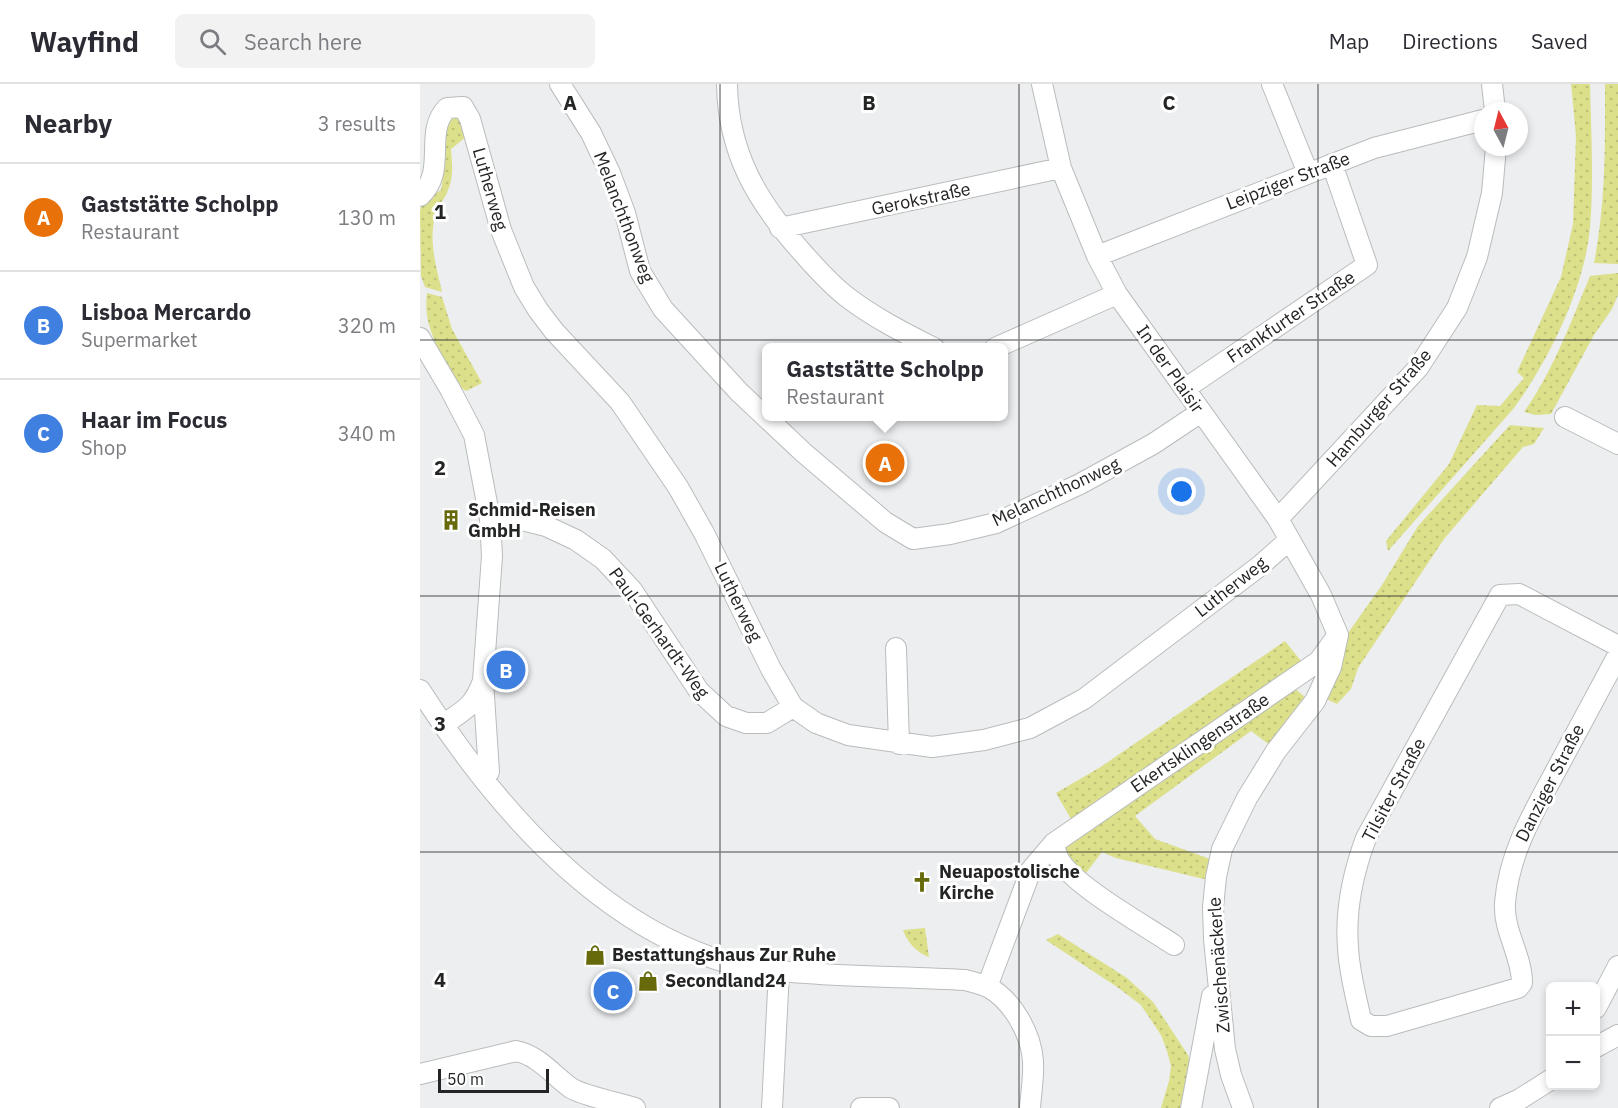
<!DOCTYPE html>
<html lang="en">
<head>
<meta charset="utf-8">
<style>
  body { margin:0; font-family:"IBM Plex Sans",sans-serif; background:#f2f2f3; color:#2b2b33 }
  .controls { position:absolute; right:18px; bottom:18px; display:grid; overflow:hidden; border-radius:9px; box-shadow:0 3px 9px #0003 }
  .controls button { width:54px; height:54px; display:grid; place-items:center; padding:0; border:0; border-bottom:2px solid #e1e1e2; background:#fff; color:#2b2b33; font:30px sans-serif }
  .compass { position:absolute; left:1054px; top:18px; width:54px; height:54px; border-radius:50%; background:#fff; box-shadow:0 3px 9px #0003; rotate:353deg }
  .scale { position:absolute; left:18px; bottom:15px; width:111px; box-sizing:border-box; padding-left:6px; border:3px solid #232424; border-top:0; font-size:16px; line-height:21px; white-space:nowrap; color:#232424; -webkit-text-stroke:4px #fff; paint-order:stroke }
  .you { position:absolute; left:762px; top:408px; width:21px; height:21px; margin:-15px; border:4px solid #fff; border-radius:50%; background:#1a73e8; box-shadow:0 0 0 9px #1a73e833 }
  .badge { display:grid; place-items:center; width:39px; height:39px; border-radius:50%; background:#676a0a; color:#fff; font-size:20px; font-weight:700 }
  .pin { position:absolute; translate:-50% -50%; border:3px solid #fff; box-shadow:0 2px 6px #0006 }
  .popup { position:absolute; left:342px; top:259px; width:246px; height:78px; box-sizing:border-box; display:grid; place-content:center; border-radius:9px; background:#fff; filter:drop-shadow(0 2px 4px #0005); font-size:20px; white-space:nowrap; color:#7c7c81 }
  .popup b { font-size:22px; color:#2b2b33 }
  .popup::after { content:''; position:absolute; left:50%; top:100%; margin-left:-12px; border:12px solid transparent; border-top-color:#fff }
  .list { margin:0; padding:0; list-style:none }
  h2 { display:flex; justify-content:space-between; align-items:center; height:78px; margin:0; padding:0 24px; font-size:26px }
  h2 small { font-size:20px; font-weight:400; color:#7c7c81 }
  .list li { display:grid; grid-template-columns:39px 1fr auto; gap:18px; align-items:center; box-sizing:border-box; height:108px; padding:0 24px; border-top:2px solid #e1e1e2 }
  .list b { display:block; font-size:22px; white-space:nowrap }
  .list p { margin:0; font-size:20px; white-space:nowrap; color:#7c7c81 }
  .list em { font-size:20px; font-style:normal; color:#7c7c81 }
  .icon { flex:none; width:33px; height:33px; fill:none; stroke:currentColor; stroke-width:2; stroke-linecap:round; stroke-linejoin:round }
  .map { position:relative; flex:none; width:1198px; height:1024px; overflow:hidden }
  header { display:flex; align-items:center; gap:36px; box-sizing:border-box; height:84px; padding:0 30px; background:#fff; border-bottom:2px solid #e1e1e2 }
  header strong { font-size:28px }
  nav { display:flex; gap:33px; margin-inline-start:auto; font-size:21px }
  .search { width:420px; height:54px; background:#f2f2f3; display:flex; align-items:center; gap:15px; box-sizing:border-box; padding:0 21px; border-radius:9px; color:#7c7c81; font-size:22px }
  main { display:flex }
  aside { flex:1; background:#fff }
  .map>svg:first-child { display:block }
  .grass { fill:url(#grass-dots) }
  .lines { fill:none; stroke-linecap:round; stroke-linejoin:round }
  .minor-casing { stroke:#b9bcbd; stroke-width:22 }
  .minor { stroke:#fff; stroke-width:20 }
  .grid { fill:none; stroke:#232424; stroke-width:1.5; stroke-opacity:0.55 }
  .labels { text-anchor:middle; stroke-width:6; stroke-linejoin:round; paint-order:stroke }
  .street-label { font-size:18px; fill:#232424; stroke:#fff }
  .poi-label { font-size:18px; font-weight:bold; fill:#232424; stroke:#fff; text-anchor:start }
  .grid-label { font-size:20px; text-anchor:middle; font-weight:bold; fill:#232424; stroke:#fff; stroke-width:6; stroke-linejoin:round; paint-order:stroke }
</style>
</head>
<body>
<header>
<strong>Wayfind</strong>
<div class="search"><svg class="icon" aria-label="search" viewBox="0 0 24 24"><circle cx="10" cy="10" r="6"/><path d="M15 15l6 6"/></svg>Search here</div>
<nav><a>Map</a><a>Directions</a><a>Saved</a></nav>
</header>
<main>
<aside>
<h2>Nearby<small>3 results</small></h2>
<ul class="list">
<li><span class="badge" style="background:#e8710a">A</span><div><b>Gaststätte Scholpp</b><p>Restaurant</p></div><em>130 m</em></li>
<li><span class="badge" style="background:#3f7fe0">B</span><div><b>Lisboa Mercardo</b><p>Supermarket</p></div><em>320 m</em></li>
<li><span class="badge" style="background:#3f7fe0">C</span><div><b>Haar im Focus</b><p>Shop</p></div><em>340 m</em></li>
</ul>
</aside>
<div class="map">
<svg width="1198" height="1024" viewBox="0 0 1198 1024">
  <defs>
    <pattern id="grass-dots" width="8" height="8" patternUnits="userSpaceOnUse" patternTransform="scale(1.5)"><rect width="8" height="8" fill="#dde08a"/><path d="M2 2h.1M6 6h.1" fill="none" stroke="#bdc077" stroke-width="1.8" stroke-linecap="round"/></pattern>
  </defs>
  <rect width="100%" height="100%" fill="#eceef0"/>
  <path class="grass" d="M1151 0H1170C1171 47 1174 96 1170 143 1165 203 1129 276 1094 324L968 467 966 457 1029 380 1057 321 1080 322 1104 294 1097 288 1141 193 1153 140 1156 52Z
    M1185 0H1198V180L1174 179C1186 117 1185 62 1185 0Z
    M35 33H41L46 53 31 65C32 79 34 93 28 106 26 114 19 119 17 126 7 154 16 181 22 208L5 203 1 192 0 127 3 117 21 106C26 86 18 59 25 43 26 38 31 35 35 33Z
    M1198 189V211L1192 225 1174 251 1131 330 1115 331 1104 328C1133 287 1151 238 1170 192Z
    M7 209 22 213 32 245 62 299 46 307C31 299 12 254 8 237 6 228 6 218 7 209Z
    M1090 341 1124 344 1114 360 1103 363 1024 455 938 584 931 605 917 620 904 614 921 581 928 549 962 501 998 442Z
    M865 557 881 577 651 735 636 709 679 684Z
    M874 604 885 613 851 662 831 647 715 732 735 755 790 775 788 796 696 774 682 768 666 789 653 781 643 764Z
    M505 844 509 873C497 869 487 858 483 846Z
    M638 850 707 894 733 918 768 971 770 979 760 1024H741L749 997 751 982 747 967 741 951 721 921 697 903 626 856Z"/>
  <g class="lines">
    <g class="minor-casing">
      <path id="minor" d="M140 0 171 49 190 89 205 129 220 187 243 225 319 308 384 369 465 438 493 455 530 450 576 439 660 400 733 360 781 328
        M307 0C308 69 337 117 381 167 395 183 410 200 427 213 453 233 484 249 514 264
        M622 0 641 84 677 172 697 210 858 435 901 511 918 551 911 583 895 617 856 667 827 714 802 765 796 793 793 823 794 855 805 965 811 991 823 1024
        M852 0 888 89
        M1072 0 1075 27
        M0 112C28 86 3 49 27 24L43 23 50 35 81 146 104 203 118 226 134 247 200 318 258 403 284 449 351 585 373 623 396 639 428 651 512 663 564 656 610 644 664 615 841 481 869 456
        M360 144 641 84
        M677 172 954 64 1063 36
        M0 254 30 305 54 351 70 435 72 472 63 597 69 688 64 695
        M575 264 697 210
        M766 304 947 181 912 80
        M1145 333 1198 360
        M70 435 102 436 126 442 156 456 183 475 212 506 279 607 306 632 326 639H347L373 623
        M858 435 998 284 1037 224 1057 173 1072 109 1076 63
        M1198 562 1099 510 1080 511 946 754C933 789 925 826 928 863 929 888 936 912 941 936L951 942H967L1098 904 1102 899C1102 871 1083 847 1085 819 1089 767 1116 724 1140 679 1159 643 1179 607 1198 571
        M476 564 479 660
        M0 606C75 723 182 848 323 883 343 888 366 887 386 889 439 893 492 893 545 896 553 898 561 900 568 903 592 916 611 949 613 977 614 992 611 1009 610 1024
        M24 640C46 625 53 623 63 597
        M634 759C635 765 636 771 640 777 656 803 726 842 754 861
        M567 903 611 786 634 759 883 588 899 577 915 555
        M1176 924 1198 882
        M1176 963 1198 951
        M0 990 96 967C118 971 134 992 151 1004 161 1011 202 1020 215 1024
        M352 1024 359 887
        M441 1024H469
        M771 1024 792 912
        M1080 1024 1100 1015 1130 996"/>
    </g>
    <use href="#minor" class="minor"/>
  </g>
  <path class="grid" d="M300 0V1024M599 0V1024M898 0V1024M0 256H1198M0 512H1198M0 768H1198"/>
  <defs>
    <g id="building-bare" transform="scale(1.62)"><path d="M-4-6H4V6H1V3H-1V6H-4ZM-2.5-4.3h1.7v1.8h-1.7ZM.8-4.3h1.7v1.8H.8ZM-2.5-1h1.7V.8h-1.7ZM.8-1h1.7V.8H.8Z" fill="#676a0a" stroke="#fff" stroke-width="2.5" paint-order="stroke"/></g>
    <g id="church-bare" transform="scale(1.62)"><path d="M-1.2-6h2.4v3.5h3.3v2.4h-3.3V6h-2.4V-.1h-3.3v-2.4h3.3Z" fill="#676a0a" stroke="#fff" stroke-width="2.5" paint-order="stroke"/></g>
    <g id="shop-bare" transform="scale(1.62)"><path d="M-5-2.5h2.3a2.7 3.5 0 0 1 5.4 0H5L5.5 6h-11ZM-1.5-2.5h3a1.5 2.3 0 0 0-3 0Z" fill="#676a0a" stroke="#fff" stroke-width="2.5" paint-order="stroke"/></g>
  </defs>
  <g fill-rule="evenodd">
    <use href="#building-bare" x="31" y="436"/>
    <use href="#church-bare" x="502" y="798"/>
    <use href="#shop-bare" x="175" y="871"/>
    <use href="#shop-bare" x="228" y="897"/>
  </g>
  <g class="labels">
    <g class="street-label">
      <text transform="translate(868 97) rotate(-21)" y="6">Leipziger Straße</text>
      <text transform="translate(70 105) rotate(74)" y="6">Lutherweg</text>
      <text transform="translate(501 115) rotate(-12)" y="6">Gerokstraße</text>
      <text transform="translate(204 133) rotate(69)" y="6">Melanchthonweg</text>
      <text transform="translate(871 233) rotate(-34)" y="6">Frankfurter Straße</text>
      <text transform="translate(750 285) rotate(55)" y="6">In der Plaisir</text>
      <text transform="translate(959 324) rotate(-49)" y="6">Hamburger Straße</text>
      <text transform="translate(636 408) rotate(-25)" y="6">Melanchthonweg</text>
      <text transform="translate(811 503) rotate(-38)" y="6">Lutherweg</text>
      <text transform="translate(318 518) rotate(64)" y="6">Lutherweg</text>
      <text transform="translate(239 549) rotate(54)" y="6">Paul-Gerhardt-Weg</text>
      <text transform="translate(780 659) rotate(-34)" y="6">Ekertsklingenstraße</text>
      <text transform="translate(1130 699) rotate(-63)" y="6">Danziger Straße</text>
      <text transform="translate(974 706) rotate(-62)" y="6">Tilsiter Straße</text>
      <text transform="translate(799 881) rotate(-94)" y="6">Zwischenäckerle</text>
    </g>
    <g class="poi-label">
      <text x="48" y="432">Schmid-Reisen<tspan x="48" dy="21">GmbH</tspan></text>
      <text x="519" y="794">Neuapostolische<tspan x="519" dy="21">Kirche</tspan></text>
      <text x="192" y="877">Bestattungshaus Zur Ruhe</text>
      <text x="245" y="903">Secondland24</text>
    </g>
  </g>
  <g class="grid-label">
    <text x="150" y="26">A</text>
    <text x="449" y="26">B</text>
    <text x="749" y="26">C</text>
    <text x="20" y="135">1</text>
    <text x="20" y="391">2</text>
    <text x="20" y="647">3</text>
    <text x="20" y="903">4</text>
  </g>
</svg>
<div class="controls">
<button>+</button>
<button>−</button>
</div>
<svg class="compass" viewBox="-18 -18 36 36"><path d="M0-13l5 13h-10z" fill="#e53935"/><path d="M0 13l5-13h-10z" fill="#7c7c81"/></svg>
<div class="scale">50 m</div>
<div class="you"></div>
<div class="pin badge" style="left:465px;top:379px;background:#e8710a">A</div>
<div class="popup"><b>Gaststätte Scholpp</b>Restaurant</div>
<div class="pin badge" style="left:86px;top:586px;background:#3f7fe0">B</div>
<div class="pin badge" style="left:193px;top:907px;background:#3f7fe0">C</div>
</div>
</main>
</body>
</html>
